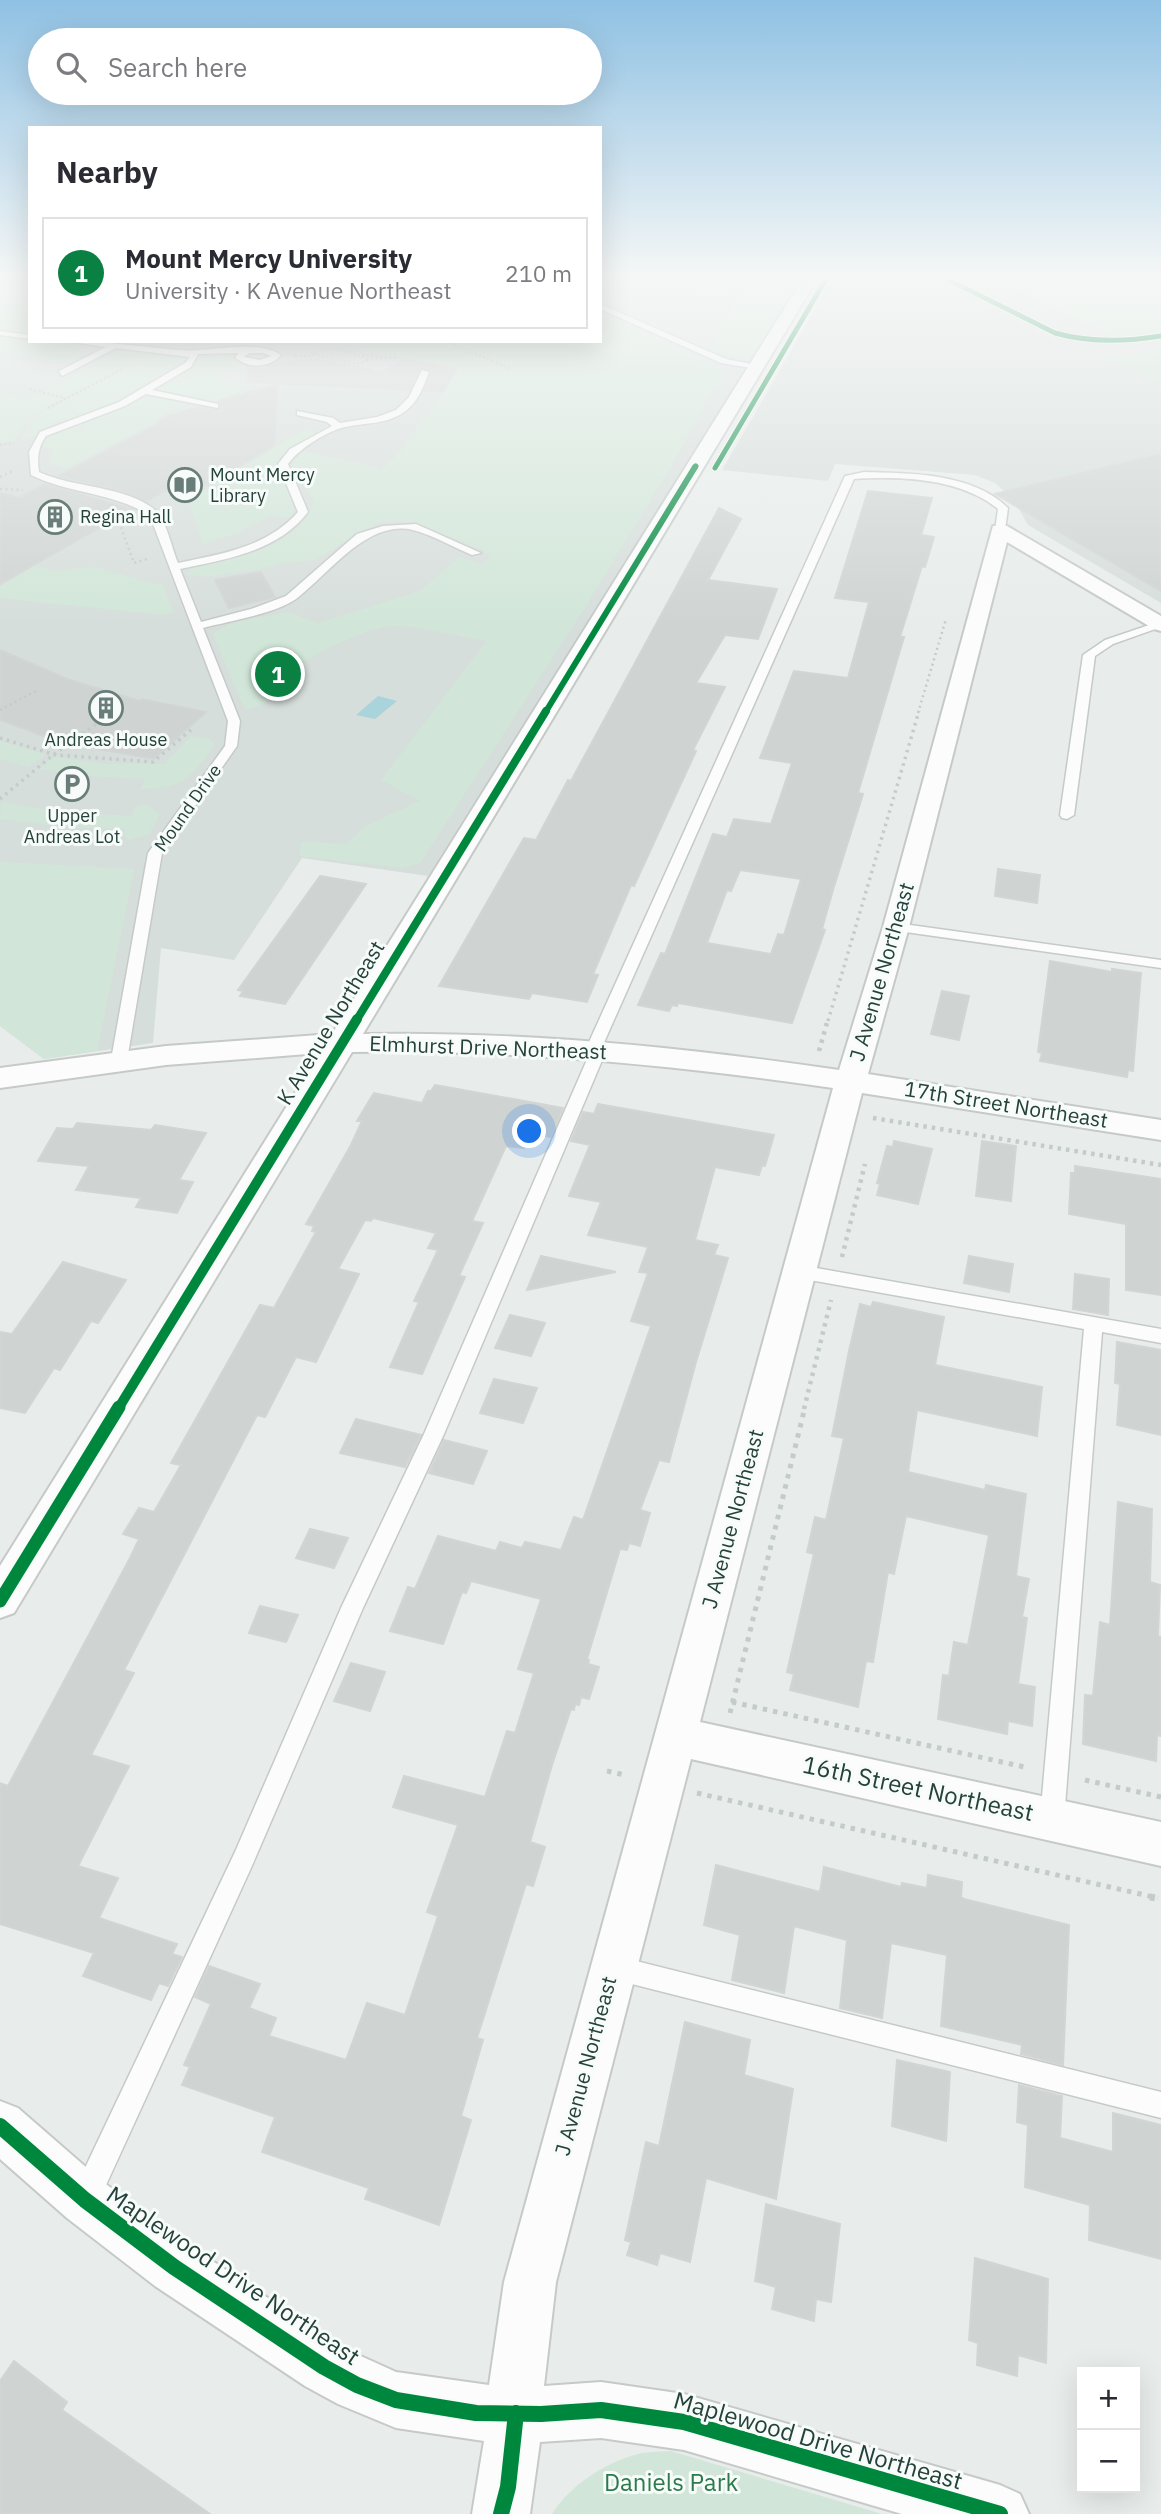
<!DOCTYPE html>
<html lang="en">
<head>
<meta charset="utf-8">
<style>
  body { margin:0; font-family:"IBM Plex Sans",sans-serif; background:#f7f7f7; color:#2b2b33 }
  .controls { position:absolute; right:21px; bottom:21px; display:grid; overflow:hidden; border-radius:0px; box-shadow:0 7px 28px #0002 }
  .controls button { width:63px; height:63px; display:grid; place-items:center; padding:0; border:0; border-bottom:2px solid #e1e1e2; background:#fff; color:#2b2b33; font:35px sans-serif }
  .you { position:absolute; left:530px; top:1132px; width:24px; height:24px; margin:-18px; border:5px solid #fff; border-radius:50%; background:#1a73e8; box-shadow:0 0 0 10px #1a73e833 }
  .badge { display:grid; place-items:center; width:46px; height:46px; border-radius:50%; background:#0b8043; color:#fff; font-size:23px; font-weight:700 }
  .pin { position:absolute; translate:-50% -50%; border:4px solid #fff; box-shadow:0 2px 7px #0006 }
  .list { margin:0; padding:0; list-style:none }
  h2 { display:flex; justify-content:space-between; align-items:center; height:91px; margin:0; padding:0 28px; font-size:30px }
  h2 small { font-size:23px; font-weight:400; color:#7c7c81 }
  .list li { display:grid; grid-template-columns:46px 1fr auto; gap:21px; align-items:center; box-sizing:border-box; height:112px; margin:0 14px 14px; padding:0 14px; border:2px solid #e1e1e2; border-radius:0px }
  .list b { display:block; font-size:26px; white-space:nowrap }
  .list p { margin:0; font-size:23px; white-space:nowrap; color:#7c7c81 }
  .list em { font-size:23px; font-style:normal; color:#7c7c81 }
  .icon { flex:none; width:38px; height:38px; fill:none; stroke:currentColor; stroke-width:2; stroke-linecap:round; stroke-linejoin:round }
  .map { position:relative; flex:none; width:1161px; height:2514px; overflow:hidden }
  .search { position:absolute; background:#fff; box-shadow:0 7px 28px #0002; left:28px; top:28px; width:574px; height:77px; display:flex; align-items:center; gap:18px; box-sizing:border-box; padding:0 24px; border-radius:38px; color:#7c7c81; font-size:26px }
  .panel { position:absolute; background:#fff; box-shadow:0 7px 28px #0002; left:28px; top:126px; width:574px; height:217px; border-radius:0px }
  .map>svg:first-child { display:block }
  .built { fill:#d6dedb }
  .green { fill:#d1e6d8 }
  .water { fill:#a9d4db }
  .building { fill:#cfd4d2; stroke:#d1d6d4; stroke-width:2; fill-rule:evenodd }
  .lines { fill:none; stroke-linecap:round; stroke-linejoin:round }
  .service-casing { stroke:#c5cac8; stroke-width:3 }
  .minor-casing { stroke:#c5cac8; stroke-width:4 }
  .path-far5 { stroke:#c3ccca; stroke-width:2; stroke-dasharray:2 2.5; stroke-linecap:butt }
  .path-far4 { stroke:#c3ccca; stroke-width:2.5; stroke-dasharray:2 3.5; stroke-linecap:butt }
  .path-far3 { stroke:#c3ccca; stroke-width:3.5; stroke-dasharray:2.5 4.5; stroke-linecap:butt }
  .path-far2 { stroke:#c3ccca; stroke-width:4.5; stroke-dasharray:3.5 5; stroke-linecap:butt }
  .path-far1 { stroke:#c3ccca; stroke-width:5; stroke-dasharray:4.5 6; stroke-linecap:butt }
  .path { stroke:#c3ccca; stroke-width:7; stroke-dasharray:5 8; stroke-linecap:butt }
  .service { fill:#fcfcfc; fill-rule:evenodd }
  .minor { fill:#fcfcfc; fill-rule:evenodd }
  .cycleway-far5-casing { stroke:#f7fbf9; stroke-width:7 }
  .cycleway-far4-casing { stroke:#f7fbf9; stroke-width:9 }
  .cycleway-far3-casing { stroke:#f7fbf9; stroke-width:11 }
  .cycleway-far2-casing { stroke:#f7fbf9; stroke-width:15 }
  .cycleway-far1-casing { stroke:#f7fbf9; stroke-width:18 }
  .cycleway-casing { stroke:#f7fbf9; stroke-width:20 }
  .cycleway-far5 { stroke:#00873e; stroke-width:5 }
  .cycleway-far4 { stroke:#00873e; stroke-width:6 }
  .cycleway-far3 { stroke:#00873e; stroke-width:8 }
  .cycleway-far2 { stroke:#00873e; stroke-width:10 }
  .cycleway-far1 { stroke:#00873e; stroke-width:13 }
  .cycleway { stroke:#00873e; stroke-width:16 }
  .labels { text-anchor:middle; stroke-width:6; stroke-linejoin:round; paint-order:stroke }
  .far-poi-label { font-size:18px; fill:#24423a; stroke:#f7fbf9; text-anchor:start }
  .far-street-label { font-size:18px; fill:#24423a; stroke:#f7fbf9 }
  .street-label { font-size:21px; fill:#24423a; stroke:#f7fbf9 }
  .near-street-label { font-size:24px; fill:#24423a; stroke:#f7fbf9 }
  .near-park-label { font-size:24px; fill:#2d7a4b; stroke:#f7fbf9 }
</style>
</head>
<body>
<div class="map">
<svg width="1161" height="2514" viewBox="0 0 1161 2514">
  <rect width="100%" height="100%" fill="#e8edeb"/>
  <path class="built" d="M0 274H30V341H600V274H804L428 876 302 858 234 960 161 948 153 1043 44 1059 0 1026Z
    M836 274H982L1123 338 1161 332V603L1028 525 1014 500 995 483 975 475 835 464 828 481 722 470Z"/>
  <path class="green" d="M0 274H30V334L0 330Z
    M659 274H735L729 297 687 295 689 288 655 287Z
    M739 274H804L755 353C739 360 726 357 711 350L739 296 737 288Z
    M982 274H1161V332L1123 338Z
    M600 312 722 369 725 374 714 388 673 463 589 601 420 863 402 868 300 856 301 842 346 844 366 826 420 801 381 780 487 641C459 637 418 625 391 626 369 626 305 657 288 673 279 682 273 692 266 703L245 710 213 634 231 623 287 612 318 623 420 591 459 557 482 565 490 557 485 551 413 522H378L315 560 281 563 266 568 207 577 186 574 193 567C234 556 301 548 314 501L291 466 298 454 304 451 375 467 380 471 400 451 460 368 350 348 269 341 432 344 442 341H600Z
    M0 336 91 347 94 349 72 363H63L0 351Z
    M1161 350V384L1109 359Z
    M117 351 153 352 65 397 42 392Z
    M159 352 183 357V360L110 405 50 425 30 438 21 439 31 420 38 415Z
    M223 353 229 355 228 362 237 365 229 369 198 370 169 381 202 358Z
    M213 370 223 371 216 377 252 385 218 404 155 389Z
    M0 393 28 398 36 394 62 399 28 418 14 441 0 444Z
    M152 395 189 403 162 415 155 422 68 468 48 463 53 450 41 446 52 433Z
    M304 430 316 433 287 451 277 460 278 474 298 502 290 518 269 516 240 532 202 544 189 500Z
    M35 566 54 571 93 567 163 585 173 612 164 615 0 598V586Z
    M191 736 209 739 215 744C191 777 185 788 141 789L145 779 90 776 39 769 54 757 105 764H165Z
    M0 741 46 755 28 767 0 759Z
    M1 802 58 812 132 816 136 806 145 804 160 814 149 834 129 840 124 836 125 829 74 828 0 819Z
    M0 862 134 869 97 1051 44 1059 0 1026Z
    M671 2451 882 2514H552C569 2486 606 2462 638 2454 648 2451 661 2452 671 2451Z"/>
  <path class="water" d="M378 696 397 701 375 719 356 715Z"/>
  <path class="building" d="M318 359 382 372 405 359 456 369 443 392 424 391 431 371 423 367 409 390 248 382V367L259 368 276 363Z
    M278 384 274 446 186 496 165 491 147 501 118 490 59 476 157 425 162 418 199 407 220 410 218 401Z
    M1161 454V591L995 494Z
    M45 484 132 509 0 584V493L19 498Z
    M868 491 932 498 921 535 934 537 925 567 922 566 900 637H904L858 793 863 794 833 890 822 929 825 930 792 1023 678 1003 677 1006 672 1005 669 1011 638 1005 661 953 665 954 713 834 727 837 734 819 771 824 792 763 760 758 794 671 848 678 869 602 835 598ZM740 870 801 879 784 935 778 934 771 954 707 943 727 890 731 891Z
    M719 508 741 519 708 580 777 589 758 639 725 635 696 683 725 687 693 750 696 751 634 886 631 885 593 974 598 975 587 1002 532 993 529 999 439 986 524 838 536 840 568 780 571 781Z
    M261 572 275 597 229 608 215 580Z
    M0 650 67 679 140 701 142 699 206 712 154 759 60 742 0 720Z
    M998 869 1040 875 1037 903 995 896Z
    M320 876 366 884 285 1004 240 996 243 991 238 990Z
    M1050 961 1112 972V969L1141 973 1133 1071 1128 1070 1127 1077 1040 1061 1042 1053 1038 1052Z
    M942 991 969 996 959 1040 931 1034Z
    M435 1085 563 1108 551 1137 533 1133 529 1144H526L524 1148 506 1146 472 1221 483 1223 459 1276 465 1277 422 1374 390 1367 419 1302 414 1301 438 1250 428 1248 436 1233 373 1218 371 1221 365 1220 338 1269 359 1274 316 1362 296 1357 265 1417 257 1415 124 1670 134 1673 91 1755 129 1766 78 1866 118 1878 99 1918 177 1944 172 1954 182 1957 168 1986 159 1983 151 2000 83 1976 94 1953 0 1924V1783L8 1786 130 1558 139 1539 123 1534 139 1508 154 1512 181 1465 171 1463 260 1305 274 1308 316 1232 312 1231 314 1226 306 1224 351 1145 362 1121H357L372 1096 374 1093 422 1103 428 1091H431Z
    M598 1104 774 1135 765 1166 762 1165 759 1175 715 1167 695 1240 718 1245 714 1255 728 1258 696 1362 669 1462 659 1460 640 1510 650 1513 640 1546 629 1543 627 1550 620 1549 587 1659 589 1660 588 1664 599 1667 589 1699 581 1697 579 1705 575 1704 574 1710 571 1709 552 1765 530 1842 545 1847 533 1886 526 1884 477 2038 483 2040 461 2116 471 2120 439 2225 365 2199 369 2188 262 2152 275 2117 182 2085 190 2067 184 2065 211 2004 195 1997 209 1966 260 1984 249 2008 276 2018 269 2036 346 2060 367 2003 405 2015 438 1916 427 1912 458 1825 393 1807 404 1776 485 1797 507 1731 515 1733 534 1673 518 1669 541 1599 471 1581 466 1593 462 1592 443 1644 390 1631 408 1587 415 1589 438 1536 496 1551 500 1542 522 1548 525 1542 561 1550 574 1517 583 1520 651 1326 631 1321 648 1273 639 1272 648 1247 588 1235 601 1202 569 1196 590 1145 571 1141 583 1112 594 1114Z
    M77 1123 151 1130 155 1125 206 1133 179 1180 193 1182 177 1213 136 1207 141 1198 76 1190 89 1166 38 1161 57 1128 73 1129Z
    M894 1141 932 1149 918 1204 877 1195 880 1184 877 1183 887 1146 893 1147Z
    M982 1141 1016 1146 1011 1201 976 1196Z
    M1075 1166 1161 1179V1295L1126 1290V1224L1069 1214 1071 1173H1075Z
    M541 1256 616 1272 527 1290Z
    M969 1256 1013 1264 1009 1292 964 1283Z
    M63 1262 126 1280 98 1323 91 1321 60 1370 54 1368 25 1413 0 1408V1332L12 1334Z
    M1075 1274 1109 1279 1108 1315 1073 1309Z
    M873 1302 944 1317 935 1365 1042 1387 1037 1436 917 1410 908 1472 985 1490 986 1485 1026 1494 1016 1576 1029 1579 1022 1617 1027 1618 1018 1684 1035 1687 1032 1726 1008 1721 1007 1734 938 1719 943 1675 949 1676 954 1642 968 1645 989 1535 906 1516 894 1574 888 1572 873 1662 866 1661 858 1707 790 1690 794 1674 787 1672 814 1554 807 1552 815 1517 826 1520 844 1438 832 1436 849 1351 860 1304 871 1307Z
    M510 1315 545 1323 531 1356 495 1348Z
    M1117 1342 1161 1350V1435L1117 1425 1120 1384 1115 1383Z
    M494 1379 537 1388 523 1423 480 1413Z
    M356 1419 421 1435 405 1467 340 1453Z
    M444 1440 487 1451 473 1484 429 1473Z
    M1118 1502 1152 1509 1150 1582 1160 1585 1158 1636 1161 1637V1736L1157 1735 1156 1761 1083 1744 1085 1695 1093 1696 1100 1622 1110 1625Z
    M310 1529 348 1538 334 1568 296 1558Z
    M260 1606 298 1615 286 1642 249 1633Z
    M351 1663 385 1672 370 1711 334 1701Z
    M716 1865 820 1892 824 1867 901 1887 902 1883 927 1888 928 1875 962 1882 961 1897 964 1899 1069 1925 1063 2065 1021 2054 1022 2045 941 2026 947 1955 891 1943 882 2018 840 2008 847 1940 794 1926 784 1993 732 1980 740 1935 704 1925Z
    M685 2022 750 2040 744 2075 793 2089 776 2199 706 2178 690 2262 660 2253 657 2265 627 2255 631 2242 625 2240 646 2142 659 2146Z
    M897 2060 950 2072 946 2141 892 2126Z
    M1019 2085 1062 2096 1060 2138 1113 2152V2113L1161 2125V2259L1089 2240 1090 2205 1025 2187 1028 2125 1017 2122Z
    M766 2204 840 2224 831 2302 816 2299 814 2321 772 2309 776 2287 755 2281Z
    M975 2258 1048 2279 1046 2363 1018 2355 1017 2376 977 2365 978 2343 969 2340Z
    M14 2361 67 2402 62 2410 210 2514H0V2381Z"/>
  <g class="lines">
    <g class="service-casing">
      <path id="service" d="M600 304 726 359 761 366 757 369 721 363 600 309Z
        M0 331 30 335V339L0 335Z
        M65 341C104 341 141 347 180 350 208 353 256 338 281 355 270 368 247 369 235 357L239 353 198 354 191 367 152 390 218 404V408L146 394 125 406 46 436C38 447 37 458 39 472 72 488 131 486 157 512 167 523 172 549 178 563 222 554 267 547 298 512L278 464 290 449 332 426 327 422 297 415V411L333 418 340 423 377 417 396 410 409 397 422 370 429 372C424 385 419 400 408 409 388 426 364 422 341 428 323 434 299 449 288 464L308 512C277 552 227 559 180 569L201 622 251 609 286 596 357 534 383 526 416 524 481 553 472 555C453 547 433 535 413 530 367 519 328 575 296 599 274 614 230 621 203 628L240 721 237 746 162 853 127 1060 119 1065 111 1060 148 853 225 746 228 721 150 516C114 492 69 494 31 475L29 452 40 432 119 402 185 363 190 357 116 348 62 376 59 371 106 347ZM249 353H263L271 356 260 360 244 357Z
        M864 472C910 473 973 473 1008 508L1005 530 1000 533 995 530 998 509C960 478 901 476 854 479L602 1047 606 1051 444 1434 363 1608 251 1868 96 2207 86 2211 76 2207 72 2197 76 2187 235 1852 341 1608 424 1434 589 1055 585 1051 845 476Z
        M1161 621V627L1113 644 1095 656 1074 815 1067 819 1062 818 1060 815 1083 655 1105 640Z
        M896 923 1161 960V968L891 930V924Z
        M799 1265 1161 1329V1343L1102 1332 1064 1819 1060 1827 1052 1830 1044 1827 1040 1819 1084 1329 793 1277 790 1272 793 1267Z
        M612 1955 1161 2092V2118L612 1979 603 1976 600 1967 603 1958Z"/>
    </g>
    <g class="minor-casing">
      <path id="minor" d="M806 274H820L363 1034C522 1031 682 1047 839 1070L883 927 993 526H1007L1161 616V631L1154 629 1007 542 909 927 868 1074 1161 1120V1140L862 1093 700 1722 1161 1822V1866L691 1759 556 2282 544 2386 601 2382 684 2394 1000 2485 1020 2494 1029 2514H902L684 2450 601 2438 540 2442 530 2514H472L484 2441 396 2428 338 2404 305 2386 155 2286 67 2218 0 2159V2101L18 2108 103 2182 193 2248 343 2348 396 2372 489 2385 504 2282 833 1088C674 1065 513 1049 352 1052L14 1613 0 1618V1566L320 1053 166 1065 0 1088V1068L166 1046 332 1034Z"/>
    </g>
    <path class="path-far5" d="M446 341 511 369
      M332 348 348 351 369 360 358 364 311 354Z
      M362 355 397 358 367 359
      M295 356H313
      M30 389 65 398
      M48 408 124 368
      M0 445 14 443"/>
    <path class="path-far4" d="M0 477 15 470
      M0 489 23 490
      M119 522 134 563 147 559
      M0 710 38 690
      M918 713 946 619"/>
    <path class="path-far3" d="M0 738 56 755 153 762 192 729
      M0 799 53 755 113 712
      M828 1021 919 711"/>
    <path class="path-far2" d="M819 1051 828 1019
      M873 1118 1161 1165
      M842 1257 865 1164
      M804 1409 831 1300"/>
    <path class="path-far1" d="M732 1702 1029 1768
      M730 1713 805 1407
      M607 1771 625 1775
      M1085 1780 1161 1797
      M697 1793 1158 1898"/>
    <path class="path" d="M1150 1897 1161 1899"/>
    <use href="#service" class="service"/>
    <use href="#minor" class="minor"/>
    <g class="cycleway-far5-casing">
      <path id="cycleway-far5" d="M937 274 1055 333C1091 343 1125 342 1161 336
        M715 468 829 274
        M694 469 696 466"/>
    </g>
    <g class="cycleway-far4-casing">
      <path id="cycleway-far4" d="M545 713 695 467"/>
    </g>
    <g class="cycleway-far3-casing">
      <path id="cycleway-far3" d="M356 1021 546 711"/>
    </g>
    <g class="cycleway-far2-casing">
      <path id="cycleway-far2" d="M118 1409 357 1019"/>
    </g>
    <g class="cycleway-far1-casing">
      <path id="cycleway-far1" d="M0 1601 119 1407"/>
    </g>
    <g class="cycleway-casing">
      <path id="cycleway" d="M0 2126 85 2200 174 2267 324 2367 357 2385 396 2400 476 2413 541 2414 601 2410 684 2422 1000 2514
        M501 2514 508 2487 516 2413"/>
    </g>
    <use href="#cycleway-far5" class="cycleway-far5"/>
    <use href="#cycleway-far4" class="cycleway-far4"/>
    <use href="#cycleway-far3" class="cycleway-far3"/>
    <use href="#cycleway-far2" class="cycleway-far2"/>
    <use href="#cycleway-far1" class="cycleway-far1"/>
    <use href="#cycleway" class="cycleway"/>
  </g>
  <linearGradient id="sky" x2="0" y2="1"><stop stop-color="#8fc1e3"/><stop offset="0.44" stop-color="#f5f7f6"/><stop offset="1" stop-color="#f5f7f6" stop-opacity="0"/></linearGradient>
  <rect width="1161" height="626" fill="url(#sky)"/>
  <defs>
    <g id="library-ring" transform="scale(1.75)"><circle r="9.5" fill="#f7fbf9" stroke="#697e78" stroke-width="1.5"/><path d="M-6-4Q-3-5.5-.7-3.5V5Q-3 3-6 4ZM6-4Q3-5.5 .7-3.5V5Q3 3 6 4Z" fill="#697e78"/></g>
    <g id="building-ring" transform="scale(1.75)"><circle r="9.5" fill="#f7fbf9" stroke="#697e78" stroke-width="1.5"/><path d="M-4-6H4V6H1V3H-1V6H-4ZM-2.5-4.3h1.7v1.8h-1.7ZM.8-4.3h1.7v1.8H.8ZM-2.5-1h1.7V.8h-1.7ZM.8-1h1.7V.8H.8Z" fill="#697e78"/></g>
    <g id="parking-ring" transform="scale(1.75)"><circle r="9.5" fill="#f7fbf9" stroke="#697e78" stroke-width="1.5"/><path d="M-3.5-5.5H1a3.5 3.5 0 0 1 0 7H-1V5.5H-3.5ZM-1-3.4V-.6H.8a1.4 1.4 0 0 0 0-2.8Z" fill="#697e78"/></g>
  </defs>
  <g fill-rule="evenodd">
    <use href="#library-ring" x="185" y="485"/>
    <use href="#building-ring" x="55" y="517"/>
    <use href="#building-ring" x="106" y="708"/>
    <use href="#parking-ring" x="72" y="784"/>
  </g>
  <g class="labels">
    <g class="far-poi-label">
      <text x="210" y="481">Mount Mercy<tspan x="210" dy="21">Library</tspan></text>
      <text x="80" y="523">Regina Hall</text>
      <text x="106" y="746" text-anchor="middle">Andreas House</text>
      <text x="72" y="822" text-anchor="middle">Upper<tspan x="72" dy="21">Andreas Lot</tspan></text>
    </g>
    <g class="far-street-label">
      <text transform="translate(188 808) rotate(-55)" y="6">Mound Drive</text>
    </g>
    <g class="street-label">
      <text transform="translate(882 972) rotate(-74)" y="7">J Avenue Northeast</text>
      <text transform="translate(331 1023) rotate(-59)" y="7">K Avenue Northeast</text>
      <text transform="translate(488 1048) rotate(2)" y="7">Elmhurst Drive Northeast</text>
      <text transform="translate(1006 1105) rotate(9)" y="7">17th Street Northeast</text>
      <text transform="translate(733 1519) rotate(-75)" y="7">J Avenue Northeast</text>
      <text transform="translate(586 2066) rotate(-75)" y="7">J Avenue Northeast</text>
    </g>
    <g class="near-street-label">
      <text transform="translate(918 1789) rotate(12)" y="8">16th Street Northeast</text>
      <text transform="translate(233 2276) rotate(34)" y="8">Maplewood Drive Northeast</text>
      <text transform="translate(818 2441) rotate(16)" y="8">Maplewood Drive Northeast</text>
    </g>
    <g class="near-park-label">
      <text x="671" y="2491">Daniels Park</text>
    </g>
  </g>
</svg>
<div class="controls">
<button>+</button>
<button>−</button>
</div>
<div class="you"></div>
<div class="pin badge" style="left:278px;top:674px">1</div>
<div class="search"><svg class="icon" aria-label="search" viewBox="0 0 24 24"><circle cx="10" cy="10" r="6"/><path d="M15 15l6 6"/></svg>Search here</div>
<section class="panel">
<h2>Nearby<small></small></h2>
<ul class="list">
<li><span class="badge">1</span><div><b>Mount Mercy University</b><p>University · K Avenue Northeast</p></div><em>210 m</em></li>
</ul>
</section>
</div>
</body>
</html>
